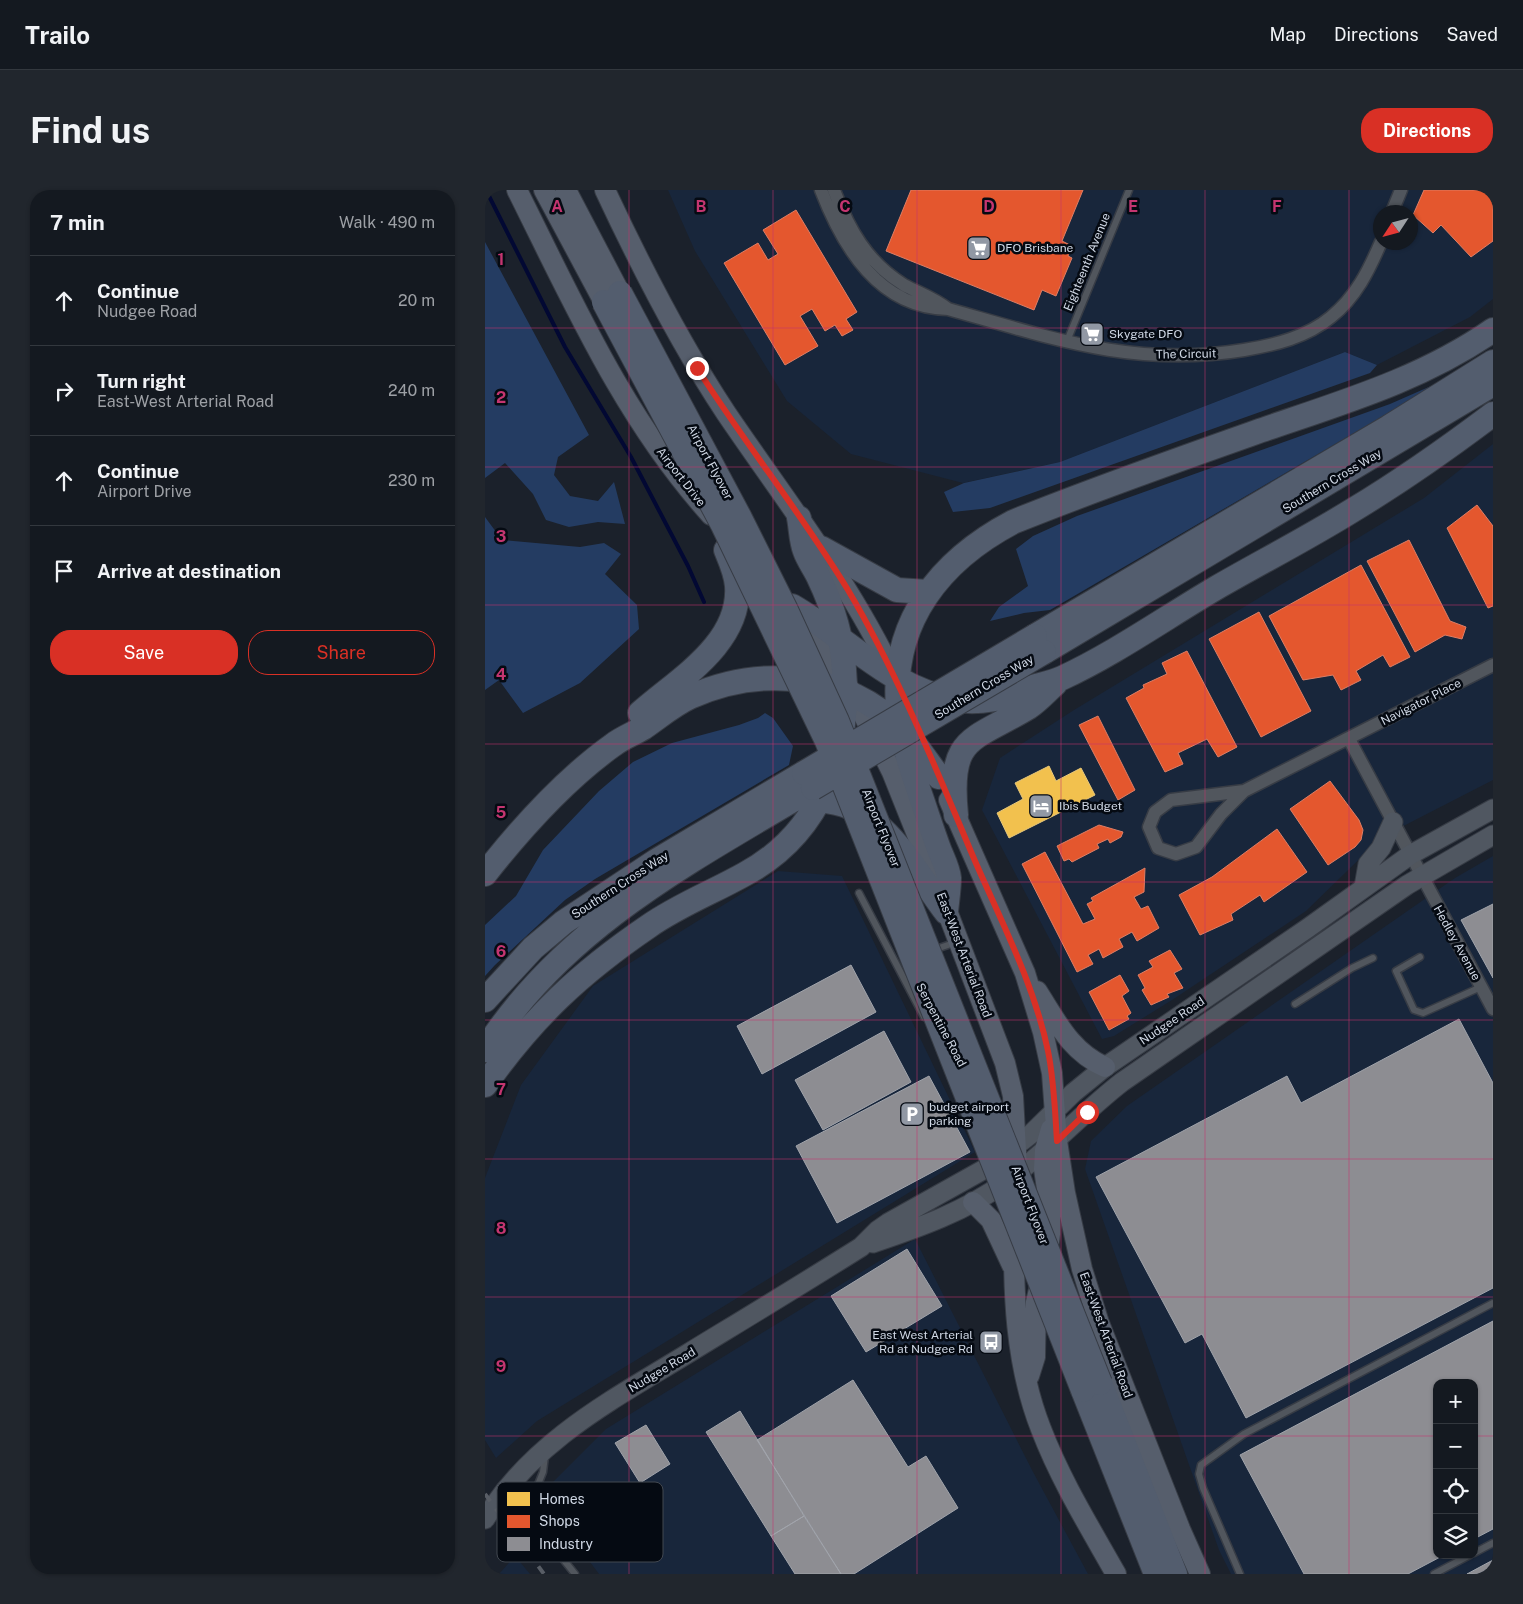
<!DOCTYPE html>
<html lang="en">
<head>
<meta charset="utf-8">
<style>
  body { margin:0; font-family:"Public Sans",sans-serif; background:#21262d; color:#f1f3f6 }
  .controls { position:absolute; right:15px; bottom:15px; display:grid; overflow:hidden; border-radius:10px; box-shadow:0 1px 4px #0004 }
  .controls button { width:45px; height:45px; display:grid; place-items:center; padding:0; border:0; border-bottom:1px solid #33383e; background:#141920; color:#f1f3f6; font:25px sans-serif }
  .compass { position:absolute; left:888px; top:15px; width:45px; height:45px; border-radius:50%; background:#141920; box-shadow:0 1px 4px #0004; rotate:234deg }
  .stop { position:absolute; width:15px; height:15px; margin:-11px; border:4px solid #d93025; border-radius:50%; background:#fff }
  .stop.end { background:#d93025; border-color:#fff; box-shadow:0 1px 5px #0008 }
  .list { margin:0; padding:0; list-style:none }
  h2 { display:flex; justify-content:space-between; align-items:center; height:65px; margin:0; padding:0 20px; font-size:21px }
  h2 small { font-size:16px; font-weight:400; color:#9da0a5 }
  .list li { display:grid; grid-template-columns:32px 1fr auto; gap:15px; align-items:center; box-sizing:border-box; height:90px; padding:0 20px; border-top:1px solid #33383e }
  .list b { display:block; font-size:19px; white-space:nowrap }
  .list p { margin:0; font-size:16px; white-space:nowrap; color:#9da0a5 }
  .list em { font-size:16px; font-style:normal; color:#9da0a5 }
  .actions { display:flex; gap:10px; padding:15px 20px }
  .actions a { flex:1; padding:11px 0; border:1px solid #d93025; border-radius:20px; text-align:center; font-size:18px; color:#d93025 }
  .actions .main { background:#d93025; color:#fff }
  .icon { flex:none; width:28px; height:28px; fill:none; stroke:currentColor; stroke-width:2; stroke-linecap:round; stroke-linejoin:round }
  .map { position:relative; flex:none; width:1008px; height:1384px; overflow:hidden; border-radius:20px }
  header { display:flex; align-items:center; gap:30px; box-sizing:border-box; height:70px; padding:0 25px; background:#141920; border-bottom:1px solid #33383e }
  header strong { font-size:24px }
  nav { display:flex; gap:28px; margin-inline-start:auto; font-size:18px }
  .intro { display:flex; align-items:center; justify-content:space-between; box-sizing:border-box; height:120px; padding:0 30px }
  h1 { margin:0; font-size:35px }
  .button { padding:12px 22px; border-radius:20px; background:#d93025; color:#fff; font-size:18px; font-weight:700 }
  main { display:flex; gap:30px; padding:0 30px }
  aside { flex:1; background:#141920; border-radius:20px; box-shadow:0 1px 4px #0004 }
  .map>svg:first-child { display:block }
  .built { fill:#18263b; fill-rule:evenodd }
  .green { fill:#243c62 }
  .homes { fill:#f2c14e; stroke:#e8c87b }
  .shops { fill:#e4572e; stroke:#de7e65 }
  .industry { fill:#8d8d92; stroke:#a1a4ab }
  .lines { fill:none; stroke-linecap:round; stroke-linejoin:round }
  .stream { stroke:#020833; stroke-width:4 }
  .service-casing { stroke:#373c45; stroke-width:9 }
  .minor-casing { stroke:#373c45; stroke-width:15 }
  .secondary-casing { stroke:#373c45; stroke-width:21 }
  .primary-casing { stroke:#373c45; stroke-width:22 }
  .motorway-casing { stroke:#373c45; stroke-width:26 }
  .service { stroke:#51565d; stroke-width:6 }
  .minor { stroke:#51565d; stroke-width:12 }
  .secondary { stroke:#505761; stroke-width:19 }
  .primary { stroke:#565e6c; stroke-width:20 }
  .motorway { stroke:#535d6e; stroke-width:24 }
  .rail { stroke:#585d65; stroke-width:4; stroke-dasharray:9 9; stroke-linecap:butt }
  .motorway-bridge-casing { stroke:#373c45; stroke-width:26; stroke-linecap:butt }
  .motorway-bridge { stroke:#535d6e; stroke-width:24 }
  .route { stroke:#d93025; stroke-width:6 }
  .grid { fill:none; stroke:#c43570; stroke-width:1; stroke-opacity:0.55 }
  .labels { text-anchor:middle; stroke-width:5; stroke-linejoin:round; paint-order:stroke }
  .poi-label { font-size:12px; fill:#d0d8e5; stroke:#050a12; text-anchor:start }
  .street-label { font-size:12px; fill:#d0d8e5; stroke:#050a12 }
  .key { fill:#050a12; stroke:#424851; stroke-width:1 }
  .key-label { font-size:14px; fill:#d0d8e5 }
  .grid-label { font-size:16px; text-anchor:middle; font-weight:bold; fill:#c43570; stroke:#050a12; stroke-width:5; stroke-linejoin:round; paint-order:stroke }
</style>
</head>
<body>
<header>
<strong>Trailo</strong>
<nav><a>Map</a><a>Directions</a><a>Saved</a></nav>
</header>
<div class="intro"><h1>Find us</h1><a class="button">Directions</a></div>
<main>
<aside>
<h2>7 min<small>Walk · 490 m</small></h2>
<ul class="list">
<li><svg class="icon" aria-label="ahead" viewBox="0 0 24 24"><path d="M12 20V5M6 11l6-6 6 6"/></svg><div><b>Continue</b><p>Nudgee Road</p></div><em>20 m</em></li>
<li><svg class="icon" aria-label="right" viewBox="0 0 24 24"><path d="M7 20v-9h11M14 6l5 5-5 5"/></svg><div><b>Turn right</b><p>East-West Arterial Road</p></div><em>240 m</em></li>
<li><svg class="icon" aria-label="ahead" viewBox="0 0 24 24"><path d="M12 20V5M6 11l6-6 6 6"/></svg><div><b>Continue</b><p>Airport Drive</p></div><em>230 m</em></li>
<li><svg class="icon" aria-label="arrive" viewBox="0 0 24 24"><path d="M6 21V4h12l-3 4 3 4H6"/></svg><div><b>Arrive at destination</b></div></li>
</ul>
<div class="actions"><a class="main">Save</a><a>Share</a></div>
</aside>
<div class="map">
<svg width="1008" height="1384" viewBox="0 0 1008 1384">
  <rect width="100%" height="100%" fill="#1b212b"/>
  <path class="built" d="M183 0H1008V109L985 127 892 175 860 162 575 272 478 293 366 264 302 211 210 61ZM896 22H926V52H896Z
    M1008 254V590L897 647 821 721 687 810 629 846 617 849 497 620 515 568 589 520 939 308Z
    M1008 666V1384H746L734 1360 600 979 606 951 642 916 970 688ZM952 1193H989V1365H952Z
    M293 681 357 686 490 962 52 1231 11 1268 0 1250V988L36 895 108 796Z
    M430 1049 547 1280 603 1384H114L67 1321 62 1310 65 1295 121 1239Z
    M30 1366 45 1384H14Z"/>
  <path class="green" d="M0 52 104 245 73 267 69 285 85 306 113 311 129 292 140 334 113 332 84 337 61 330 48 304 20 273 0 288Z
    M860 162 892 175 885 183 505 318 468 322 459 302 479 293 575 272Z
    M962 189 565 420 539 423 505 431 514 417 543 396 531 359 548 346 592 326 905 214Z
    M0 327 17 350 95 357 119 353 136 364 120 384 152 415 154 439 95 493 38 523 14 490 0 500Z
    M280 523 288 528 308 556 304 575 110 689 80 710 10 775 0 786V735L31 706 58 660 114 601 148 572 187 553 254 535 273 528Z"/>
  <path class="homes" d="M564 576 571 591 596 578 610 605 524 648 512 623 538 609 530 593Z"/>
  <path class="shops" d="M426 0H598L577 51 587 56 583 66 587 68 571 106 557 100 549 120 401 61Z
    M939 0H1008V51L986 67 956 35 948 43 928 25Z
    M311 20 372 122 361 129 368 140 357 146 350 135 340 141 327 119 315 126 333 156 300 175 239 73 273 53 283 70 293 64 278 40Z
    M992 315 1008 336V416L1003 418 962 338Z
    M924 350 965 431 981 437 977 449 960 445 930 462 882 371Z
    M876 375 925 467 905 477 898 465 871 481 876 490 856 500 848 485 818 490 784 426Z
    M774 422 826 521 776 547 724 449Z
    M702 461 752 557 733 567 722 549 693 563 698 574 680 582 641 508 659 498 658 495 682 484 677 473Z
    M613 526 650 600 633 610 594 535Z
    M845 591 874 630 878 640 876 650 870 657 843 675 805 619Z
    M614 635 638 642 636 647 625 653 623 649 612 654 614 658 587 672 584 669 579 671 572 656Z
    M792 639 822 682 779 712 775 705 746 724 748 730 715 745 694 705 727 687Z
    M560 662 598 734 610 729 602 714 608 711 606 708 660 678 659 702 649 707 656 719 663 716 674 738 652 751 647 742 634 749 638 757 618 768 614 759 603 765 608 774 592 782 537 674Z
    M685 760 697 779 689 783 698 798 682 804 684 807 666 815 657 800 660 798 653 785 668 777 664 771Z
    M635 785 644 801 637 806 646 823 642 826 644 829 624 840 604 802Z"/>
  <path class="industry" d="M1008 714V788L976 730Z
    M366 775 391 822 277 884 252 836Z
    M974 829 1008 893V1098L761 1228 717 1144 700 1153 611 987 802 886 816 913Z
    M399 841 426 892 338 940 310 890Z
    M444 886 485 962 352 1033 311 956Z
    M422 1059 457 1116 381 1162 346 1106Z
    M1008 1131V1339L989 1349V1193H952V1365H959L923 1384H819L755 1265Z
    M368 1190 423 1277 441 1266 473 1318 369 1384H356L272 1250Z
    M255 1221 319 1326 286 1346 221 1242Z
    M161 1235 185 1274 155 1293 130 1253Z
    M319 1326 356 1384H310L286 1346Z
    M1008 1370V1384H982Z"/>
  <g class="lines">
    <path class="stream" d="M1 0 80 157 146 267 203 376 219 412"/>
    <g class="service-casing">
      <path id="service" d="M582 151 644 0
        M374 703 439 827
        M448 760 472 752
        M935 767 911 781 929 820 938 823 996 797
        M810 814 867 778 888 768
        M15 1312 49 1333 90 1384
        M49 1333 50 1302 58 1282 60 1266
        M989 1363 1008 1353
        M755 1384 718 1298 714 1284 716 1275 759 1244 1008 1113
        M949 1384 985 1365"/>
    </g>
    <g class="minor-casing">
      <path id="minor" d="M336 0C358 57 394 118 463 119 566 148 650 178 759 160 790 155 822 147 846 127 871 107 884 80 896 52
        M349 0C364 40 382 72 419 95 434 103 449 108 463 119
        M907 22 916 0
        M864 549 1008 819
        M759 601 1008 475
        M759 601 736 624 711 657 691 664 673 658 664 637 670 622 686 610Z"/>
    </g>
    <g class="secondary-casing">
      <path id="secondary" d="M879 697 883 674 896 658 908 632
        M388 1053C433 1038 481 1021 519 993 561 963 596 924 637 892L922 695 1008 645
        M0 1329C48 1251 127 1210 202 1164 261 1128 319 1093 376 1057L393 1040 403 1033 505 976 546 944 588 903 620 877 823 738 925 665 1008 619"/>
    </g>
    <g class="primary-casing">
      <path id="primary" d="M32 0C89 114 140 230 226 325
        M59 0 119 112
        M81 0 135 103
        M120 0C156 77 194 152 241 223 300 310 365 392 410 488
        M313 424 333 450 370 508 407 582 451 692 520 873 528 906 532 979
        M464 610 540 783 558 842 567 883 572 951 580 1003 597 1079 614 1133 695 1339 715 1384
        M552 801C572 832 585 861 620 877
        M488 1012 506 1030 527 1075
        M529 1030C528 1101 530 1173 556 1239 576 1291 604 1336 631 1384
        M544 1186 550 1167 551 1112 562 1067 565 1044V1019L559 979 560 960 566 939"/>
    </g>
    <g class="motorway-casing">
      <path id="motorway" d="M336 358 412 400 443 402
        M307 416C361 447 407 500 471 510 497 514 518 508 542 499 553 495 566 493 577 488 629 464 680 428 731 398 776 372 823 348 868 320 916 291 963 258 1008 224
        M550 446 904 237 1008 172
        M559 462 1008 194
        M155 523C192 490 256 454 252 396 251 383 246 372 241 360
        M333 611C395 610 428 679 461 722
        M471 625C463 545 486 552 544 517 553 511 562 501 570 494
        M0 684C37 637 79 590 128 555 137 548 148 544 158 538 174 527 188 515 205 507 276 475 360 483 417 539 431 554 442 571 454 587
        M461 722C462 711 464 699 464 688 463 678 457 667 454 659 447 640 441 621 434 601 425 574 415 546 413 517 406 431 456 370 528 332 612 298 698 268 783 238 862 211 939 188 1008 140
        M0 810 48 758 79 732 171 671 319 583
        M0 860C79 736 206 671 328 598
        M0 895C48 827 95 783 164 736 194 715 228 702 260 684 336 643 366 561 359 479 357 448 347 415 334 388 330 379 323 370 320 361 316 351 316 338 314 328
        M615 1193 690 1384
        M598 1200 671 1384"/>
    </g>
    <use href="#service" class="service"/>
    <use href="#minor" class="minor"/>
    <use href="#secondary" class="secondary"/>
    <use href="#primary" class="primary"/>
    <use href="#motorway" class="motorway"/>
    <path class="rail" d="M0 1304 59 1384"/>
    <g class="motorway-bridge-casing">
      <path id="motorway-bridge" d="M135 103 255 328 300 418 352 531 615 1193
        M119 112 238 335 342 551 598 1200
        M319 583 550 446
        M328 598 559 462"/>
    </g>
    <use href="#motorway-bridge" class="motorway-bridge"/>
  </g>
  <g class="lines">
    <path class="route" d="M212 178C260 254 317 324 363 400 414 486 451 579 490 671 517 733 549 794 563 861 569 890 570 921 572 951L602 922"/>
  </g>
  <path class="grid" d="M144 0V1384M288 0V1384M432 0V1384M576 0V1384M720 0V1384M864 0V1384M0 138H1008M0 277H1008M0 415H1008M0 554H1008M0 692H1008M0 830H1008M0 969H1008M0 1107H1008M0 1246H952M989 1246H1008"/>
  <defs>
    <g id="supermarket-square" transform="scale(1.25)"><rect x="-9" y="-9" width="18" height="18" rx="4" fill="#9198a4" stroke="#050a12"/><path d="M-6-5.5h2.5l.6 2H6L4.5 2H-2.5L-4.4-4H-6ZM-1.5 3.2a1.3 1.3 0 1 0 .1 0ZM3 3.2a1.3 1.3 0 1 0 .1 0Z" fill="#fff"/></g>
    <g id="hotel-square" transform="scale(1.25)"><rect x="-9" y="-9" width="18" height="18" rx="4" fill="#9198a4" stroke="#050a12"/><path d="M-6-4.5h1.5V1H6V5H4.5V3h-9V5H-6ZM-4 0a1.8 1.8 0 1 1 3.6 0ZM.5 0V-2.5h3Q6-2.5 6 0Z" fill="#fff"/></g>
    <g id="parking-square" transform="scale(1.25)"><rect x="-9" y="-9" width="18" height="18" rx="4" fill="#9198a4" stroke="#050a12"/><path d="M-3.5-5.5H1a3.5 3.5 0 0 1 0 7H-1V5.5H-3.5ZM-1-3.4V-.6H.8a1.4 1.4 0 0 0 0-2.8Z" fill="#fff"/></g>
    <g id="bus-square" transform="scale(1.25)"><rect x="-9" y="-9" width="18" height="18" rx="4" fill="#9198a4" stroke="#050a12"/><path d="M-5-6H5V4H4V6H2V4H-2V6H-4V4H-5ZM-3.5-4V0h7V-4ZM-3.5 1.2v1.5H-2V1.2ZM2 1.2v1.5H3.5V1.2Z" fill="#fff"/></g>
  </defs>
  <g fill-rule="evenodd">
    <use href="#supermarket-square" x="494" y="58"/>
    <use href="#supermarket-square" x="607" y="144"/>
    <use href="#hotel-square" x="556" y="616"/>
    <use href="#parking-square" x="427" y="924"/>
    <use href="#bus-square" x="506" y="1152"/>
  </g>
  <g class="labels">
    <g class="poi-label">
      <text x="512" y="62">DFO Brisbane</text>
      <text x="624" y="148">Skygate DFO</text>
      <text x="574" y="620">Ibis Budget</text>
      <text x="444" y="921">budget airport<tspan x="444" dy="14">parking</tspan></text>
      <text x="488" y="1149" text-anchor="end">East West Arterial<tspan x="488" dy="14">Rd at Nudgee Rd</tspan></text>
    </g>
    <g class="street-label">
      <text transform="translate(602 72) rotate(-68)" y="4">Eighteenth Avenue</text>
      <text transform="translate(701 164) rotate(-1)" y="4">The Circuit</text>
      <text transform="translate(225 272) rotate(62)" y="4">Airport Flyover</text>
      <text transform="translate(196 287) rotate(52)" y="4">Airport Drive</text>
      <text transform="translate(847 291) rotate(-31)" y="4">Southern Cross Way</text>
      <text transform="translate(499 497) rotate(-31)" y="4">Southern Cross Way</text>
      <text transform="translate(936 512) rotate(-27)" y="4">Navigator Place</text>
      <text transform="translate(396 638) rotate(68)" y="4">Airport Flyover</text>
      <text transform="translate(135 695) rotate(-33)" y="4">Southern Cross Way</text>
      <text transform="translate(972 753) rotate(61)" y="4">Hedley Avenue</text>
      <text transform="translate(479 765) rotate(69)" y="4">East-West Arterial Road</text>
      <text transform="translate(687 831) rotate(-34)" y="4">Nudgee Road</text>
      <text transform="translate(456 835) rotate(62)" y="4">Serpentine Road</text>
      <text transform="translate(545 1015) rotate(69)" y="4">Airport Flyover</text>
      <text transform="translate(621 1145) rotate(70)" y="4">East-West Arterial Road</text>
      <text transform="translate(177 1180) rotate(-31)" y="4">Nudgee Road</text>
    </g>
  </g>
  <rect x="12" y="1292" width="166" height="80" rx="8" class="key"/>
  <rect x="22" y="1302" width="23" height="14" fill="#f2c14e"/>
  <rect x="22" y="1325" width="23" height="13" fill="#e4572e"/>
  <rect x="22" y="1347" width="23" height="14" fill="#8d8d92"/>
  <g class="key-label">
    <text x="54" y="1314">Homes</text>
    <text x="54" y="1336">Shops</text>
    <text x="54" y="1359">Industry</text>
  </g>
  <g class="grid-label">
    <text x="72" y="22">A</text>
    <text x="216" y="22">B</text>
    <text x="360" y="22">C</text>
    <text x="504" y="22">D</text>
    <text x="648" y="22">E</text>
    <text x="792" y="22">F</text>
    <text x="16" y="75">1</text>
    <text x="16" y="213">2</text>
    <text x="16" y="352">3</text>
    <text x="16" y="490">4</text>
    <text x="16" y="628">5</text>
    <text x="16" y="767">6</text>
    <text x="16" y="905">7</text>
    <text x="16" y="1044">8</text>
    <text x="16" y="1182">9</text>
  </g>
</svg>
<div class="controls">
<button>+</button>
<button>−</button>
<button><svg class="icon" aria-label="locate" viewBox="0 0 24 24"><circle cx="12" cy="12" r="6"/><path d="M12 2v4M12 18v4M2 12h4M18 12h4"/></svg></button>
<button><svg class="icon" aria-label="layers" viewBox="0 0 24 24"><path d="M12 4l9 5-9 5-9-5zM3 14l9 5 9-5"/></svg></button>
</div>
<svg class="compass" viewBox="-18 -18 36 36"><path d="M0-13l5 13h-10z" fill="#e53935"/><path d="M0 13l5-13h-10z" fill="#9da0a5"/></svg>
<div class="stop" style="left:602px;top:922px"></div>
<div class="stop end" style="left:212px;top:178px"></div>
</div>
</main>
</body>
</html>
